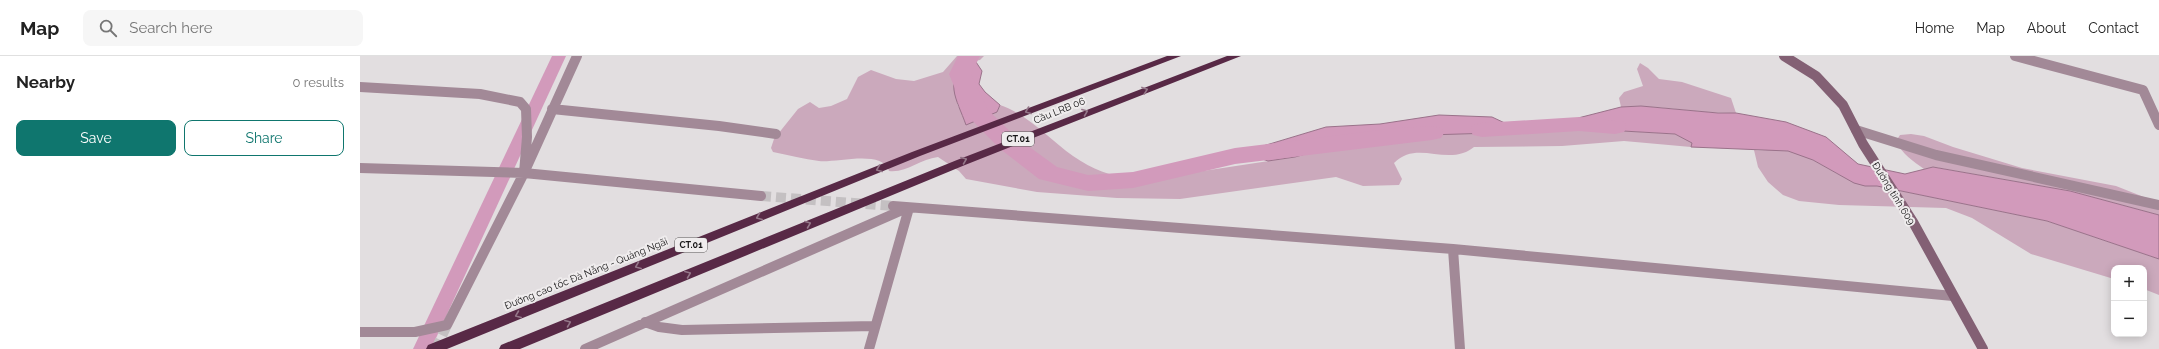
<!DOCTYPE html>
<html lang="en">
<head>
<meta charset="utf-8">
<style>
  body { margin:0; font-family:Raleway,sans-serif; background:#f6f6f6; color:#222 }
  .controls { position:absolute; right:12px; bottom:12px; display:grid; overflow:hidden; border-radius:8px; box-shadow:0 2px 10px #0003 }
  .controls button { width:36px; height:36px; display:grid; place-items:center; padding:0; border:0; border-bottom:1px solid #e0e0e0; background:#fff; color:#222; font:20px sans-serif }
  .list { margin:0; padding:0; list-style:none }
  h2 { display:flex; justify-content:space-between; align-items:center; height:52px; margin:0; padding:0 16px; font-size:17px }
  h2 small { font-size:13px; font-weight:400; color:#767676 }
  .actions { display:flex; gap:8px; padding:12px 16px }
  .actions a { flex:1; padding:9px 0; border:1px solid #0f766e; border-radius:8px; text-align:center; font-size:14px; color:#0f766e }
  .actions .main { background:#0f766e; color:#fff }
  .icon { flex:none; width:22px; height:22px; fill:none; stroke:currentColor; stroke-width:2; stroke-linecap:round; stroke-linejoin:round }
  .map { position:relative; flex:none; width:1799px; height:293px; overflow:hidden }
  header { display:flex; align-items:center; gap:24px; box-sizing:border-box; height:56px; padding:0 20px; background:#fff; border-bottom:1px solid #e0e0e0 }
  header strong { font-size:19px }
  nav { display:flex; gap:22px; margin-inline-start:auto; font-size:14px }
  .search { width:280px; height:36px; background:#f6f6f6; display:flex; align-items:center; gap:10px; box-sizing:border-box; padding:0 14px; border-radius:8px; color:#767676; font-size:15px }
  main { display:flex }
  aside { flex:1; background:#fff }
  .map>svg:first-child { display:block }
  .green { fill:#cba9bc }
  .water { fill:#d29abb; stroke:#9a728a }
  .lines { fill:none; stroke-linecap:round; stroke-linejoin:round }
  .canal { fill:#d29abb; fill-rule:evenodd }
  .river { fill:#d29abb; fill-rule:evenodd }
  .street-tunnel { stroke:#c4c0c2; stroke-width:10; stroke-dasharray:10 5; stroke-linecap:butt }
  .street { stroke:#a28997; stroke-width:10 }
  .secondary { stroke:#836074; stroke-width:10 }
  .highway { fill:#582946; fill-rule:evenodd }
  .oneway { stroke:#947789 }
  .labels { text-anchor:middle; stroke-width:4; stroke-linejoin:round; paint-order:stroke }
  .shield { fill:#efeced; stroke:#585657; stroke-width:1 }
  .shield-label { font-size:9px; font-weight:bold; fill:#171617 }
  .street-label { font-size:10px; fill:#171617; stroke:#efeced }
</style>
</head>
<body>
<header>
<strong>Map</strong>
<div class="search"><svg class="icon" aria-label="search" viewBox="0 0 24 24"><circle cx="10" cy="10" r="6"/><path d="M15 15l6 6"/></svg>Search here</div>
<nav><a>Home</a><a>Map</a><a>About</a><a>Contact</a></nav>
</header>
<main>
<aside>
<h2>Nearby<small>0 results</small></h2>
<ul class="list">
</ul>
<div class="actions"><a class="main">Save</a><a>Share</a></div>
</aside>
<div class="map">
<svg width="1799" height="293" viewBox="0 0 1799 293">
  <rect width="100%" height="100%" fill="#e2dee0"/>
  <path class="green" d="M597 0H624L620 4 610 6 598 14 597 48 602 57 637 56 640 49C669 59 689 83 713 100 733 114 750 119 773 124L751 129 935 101 1004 81 1228 73 1315 78 1333 87 1331 91 1264 85 1202 90 1114 91C1111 93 1107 96 1103 97 1079 105 1055 86 1034 107L1042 123 1039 129 1003 130 976 121 820 143 757 142 677 136 606 123 599 115 578 101C560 103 547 117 529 115 523 93 476 107 459 105 444 103 429 99 413 96L411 92 414 83 438 53 450 46 459 52 471 50 487 43 498 21 511 14 536 23 554 25 583 16Z
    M1280 7 1288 12 1299 23 1322 26 1371 42 1376 57C1337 58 1299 48 1261 51L1259 42 1264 36 1283 30 1277 13Z
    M1551 78 1564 80 1593 91 1662 112 1756 130 1799 147V159L1710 135 1574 111 1564 113C1553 105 1543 99 1536 85L1540 79Z
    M1394 94C1405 95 1418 93 1428 95 1460 101 1484 130 1517 130L1687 165 1799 203V239L1784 233V212H1754V223L1671 198 1612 162 1586 152 1479 149 1439 145 1423 139 1408 126 1398 111Z"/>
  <path class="water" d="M612 5 616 6 622 15 619 28 625 36 640 49 637 56 606 69C597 43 581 23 612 5Z
    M1281 50 1358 57H1376L1426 66 1466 81 1498 108 1545 118 1573 111 1710 135 1799 159V203L1687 165 1517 130H1505L1494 127 1453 104 1428 95 1331 91 1332 87 1315 78 1228 73 1219 68 1218 62 1261 51Z
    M1079 59 1132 61 1164 76 1004 81 935 101 908 105 891 99 893 93 966 71 1020 68Z"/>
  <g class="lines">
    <path class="canal" d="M192 0H206L71 293H53Z"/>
    <path class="river" d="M598 0H620L611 18 628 54 657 82 697 111 728 119 773 116 875 92 1036 72 1072 70 1081 72 1084 77 1081 82 1072 84 875 108 773 132 728 135 679 123 639 92 605 57 589 18Z
      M1219 61 1264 66 1267 71 1264 76 1255 78 1219 75 1122 81 1113 79 1110 74 1113 69 1122 67Z"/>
    <path class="street-tunnel" d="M401 140 533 150
      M76 293 87 269"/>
    <path class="street" d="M1655 0 1783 34 1799 69
      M0 31 120 38 160 46 166 53 167 81 164 117 401 140
      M192 53 359 70 416 78
      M1496 74 1576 99 1799 149
      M0 112 164 117
      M533 150 1093 193 1593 240
      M1093 193 1100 293
      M285 266 299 271 322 274 514 270
      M0 276H55L87 269 164 117 217 0
      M225 293 547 152
      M509 293 549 152"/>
    <path class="secondary" d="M1424 0 1456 20 1483 49 1503 88 1553 166 1623 293"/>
    <path class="highway" d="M807 0H821L560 100 87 293H66L68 289 552 96Z
      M867 0H881L605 109 160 293H139L141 289 597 104Z"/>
  </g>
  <defs><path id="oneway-chevron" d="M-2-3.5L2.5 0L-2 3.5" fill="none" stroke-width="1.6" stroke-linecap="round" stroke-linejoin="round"/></defs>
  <g class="oneway">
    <use href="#oneway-chevron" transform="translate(785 34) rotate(-20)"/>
    <use href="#oneway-chevron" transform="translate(668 55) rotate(159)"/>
    <use href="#oneway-chevron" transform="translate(725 56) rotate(-22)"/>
    <use href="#oneway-chevron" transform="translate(604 104) rotate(-22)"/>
    <use href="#oneway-chevron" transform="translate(519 113) rotate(158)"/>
    <use href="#oneway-chevron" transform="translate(399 161) rotate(158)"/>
    <use href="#oneway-chevron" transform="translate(448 168) rotate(-22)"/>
    <use href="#oneway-chevron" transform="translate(278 210) rotate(158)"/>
    <use href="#oneway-chevron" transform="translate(328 218) rotate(-22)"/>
    <use href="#oneway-chevron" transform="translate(158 259) rotate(158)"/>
    <use href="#oneway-chevron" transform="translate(208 267) rotate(-22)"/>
  </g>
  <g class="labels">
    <g class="shield">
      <rect x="642" y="76" width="32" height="14" rx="3"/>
      <rect x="315" y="182" width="32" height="14" rx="3"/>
    </g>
    <g class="shield-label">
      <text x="658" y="86">CT.01</text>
      <text x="331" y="192">CT.01</text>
    </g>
    <g class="street-label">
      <text transform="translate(699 54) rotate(-22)" y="4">Cầu LRB 06</text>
      <text transform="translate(1534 137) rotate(58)" y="4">Đường tỉnh 609</text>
      <text transform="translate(226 217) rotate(-22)" y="4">Đường cao tốc Đà Nẵng - Quảng Ngãi</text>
    </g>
  </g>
</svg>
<div class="controls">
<button>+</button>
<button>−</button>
</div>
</div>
</main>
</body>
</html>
